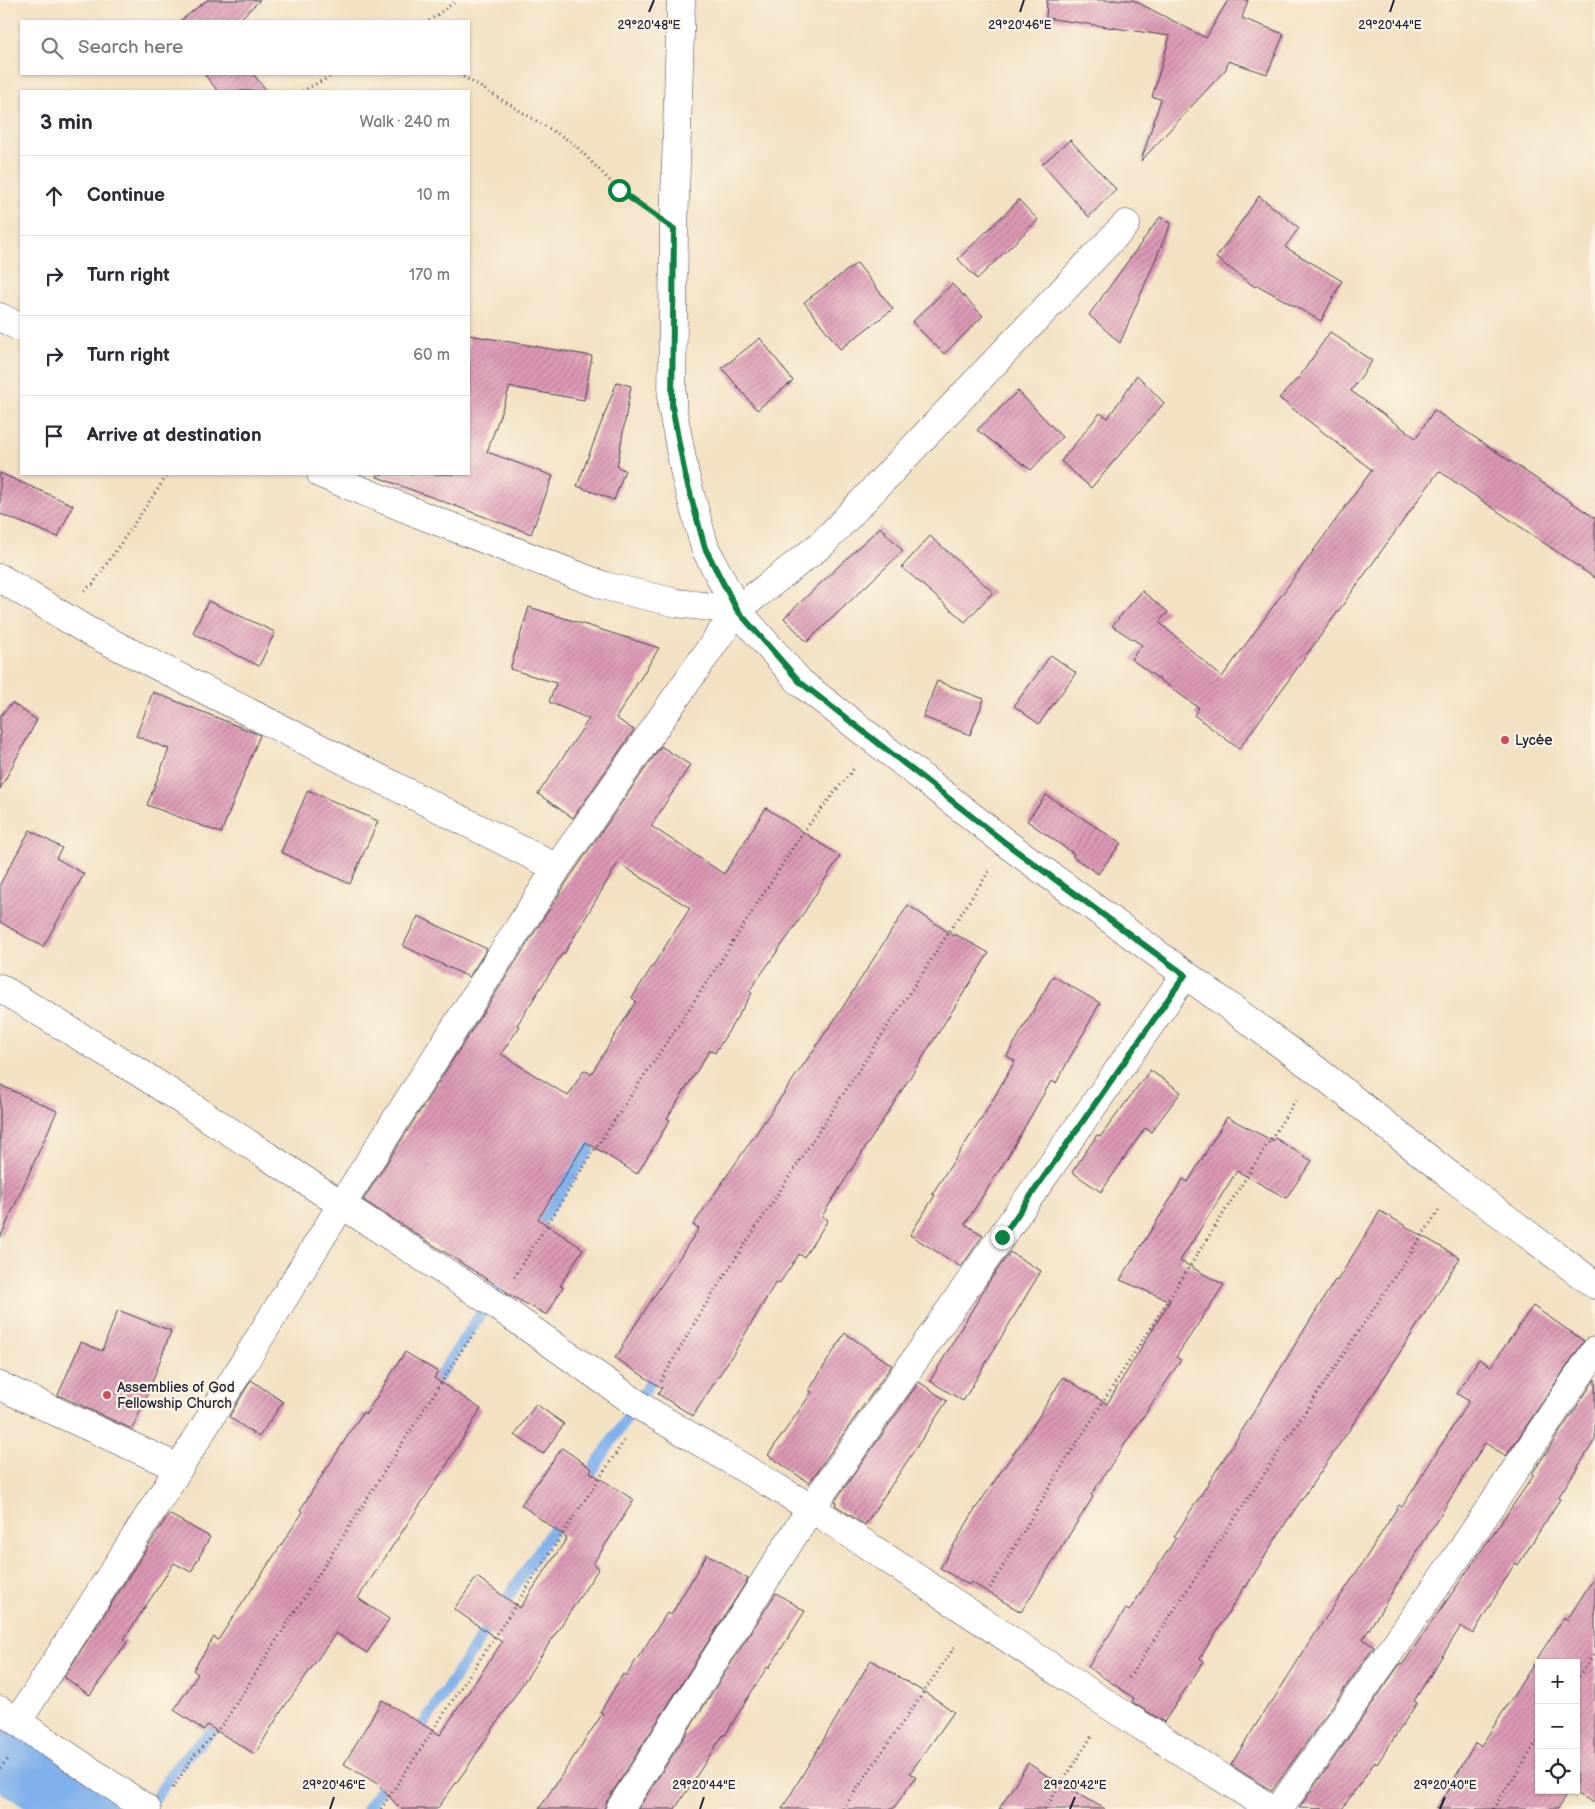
<!DOCTYPE html>
<meta charset="utf-8">
<style>
:root{--surface:#fff;--page:#f7f7f7;--text:#2b2b33;--muted:#7c7c81;--line:#e1e1e2}
body{margin:0;font-family:"Balsamiq Sans",sans-serif;background:var(--page);color:var(--text)}
.controls{position:absolute;right:15px;bottom:15px;display:grid;overflow:hidden;border-radius:0px;box-shadow:0 1px 4px #0004}
.controls button{width:45px;height:45px;display:grid;place-items:center;padding:0;border:0;border-bottom:1px solid var(--line);background:var(--surface);color:var(--text);font:25px sans-serif}
.stop{position:absolute;width:15px;height:15px;margin:-11px;border:4px solid #0b8043;border-radius:50%;background:#fff}
.stop.end{background:#0b8043;border-color:#fff;box-shadow:0 1px 5px #0008}
.list{margin:0;padding:0;list-style:none}
h2{display:flex;justify-content:space-between;align-items:center;height:65px;margin:0;padding:0 20px;font-size:21px}
h2 small{font-size:16px;font-weight:400;color:var(--muted)}
.list li{display:grid;grid-template-columns:32px 1fr auto;gap:15px;align-items:center;box-sizing:border-box;height:80px;padding:0 20px;border-top:1px solid var(--line)}
.list b{display:block;font-size:19px;white-space:nowrap}
.list em{font-size:16px;font-style:normal;color:var(--muted)}
.icon{flex:none;width:28px;height:28px;fill:none;stroke:currentColor;stroke-width:2;stroke-linecap:round;stroke-linejoin:round}
.map{position:relative;flex:none;width:1595px;height:1809px;overflow:hidden}
.search{position:absolute;background:var(--surface);box-shadow:0 1px 4px #0004;left:20px;top:20px;width:450px;height:55px;display:flex;align-items:center;gap:12px;box-sizing:border-box;padding:0 18px;border-radius:0px;color:var(--muted);font-size:19px}
.panel{position:absolute;background:var(--surface);box-shadow:0 1px 4px #0004;left:20px;top:90px;width:450px;height:385px;border-radius:0px}
.map>svg:first-child{display:block}
</style>
<div class="map">
<svg width="1595" height="1809" viewBox="0 0 1595 1809">
<defs>
<pattern id="building-hatch" width="6" height="6" patternUnits="userSpaceOnUse" patternTransform="scale(1.25)"><rect width="6" height="6" fill="#dd99b6"/><path d="M-1 1l2-2M0 6l6-6M5 7l2-2" fill="none" stroke="#b37c95"/></pattern>
</defs>
<rect width="100%" height="100%" fill="#fcf5e5"/>
<filter id="ink" filterUnits="userSpaceOnUse"><feTurbulence type="fractalNoise" baseFrequency=".02" numOctaves="2"/><feDisplacementMap in="SourceGraphic" scale="10" xChannelSelector="R" yChannelSelector="G"/><feConvolveMatrix kernelMatrix="1 2 1 2 8 2 1 2 1" color-interpolation-filters="sRGB"/></filter>
<filter id="wash" filterUnits="userSpaceOnUse"><feTurbulence type="fractalNoise" baseFrequency=".0096" numOctaves="4" result="noise"/><feDisplacementMap in="SourceGraphic" scale="20" xChannelSelector="R" yChannelSelector="G"/><feGaussianBlur stdDeviation="1.12" result="paint"/><feColorMatrix in="noise" values="0 0 0 0 0 0 0 0 0 0 0 0 0 0 0 0 0 1.4 0 .05"/><feComposite in="paint" operator="in"/></filter>
<g filter="url(#wash)">
<rect width="100%" height="100%" fill="#f3e1c3"/>
<g fill="none" stroke-linecap="round" stroke-linejoin="round">
<!-- stream -->
<path stroke="#7fb0eb" stroke-width="11" d="M 533,1233 L 599,1134
M 429,1392 L 507,1274
M 583,1485 L 659,1369
M 415,1737 L 561,1517
M 148,1809 L 178,1765 L 211,1732 L 220,1717
M 367,1809 L 390,1775"/>
<!-- river -->
<path stroke="#7fb0eb" stroke-width="68" d="M 0,1751 L 88,1809"/>
</g>
<g id="blocks">
<!-- building -->
<path fill="url(#building-hatch)" fill-rule="evenodd" d="M 207,0 L 260,0 L 238,21 L 180,21 Z
M 1047,0 L 1133,0 L 1206,38 L 1228,0 L 1248,0 L 1242,18 L 1284,34 L 1267,74 L 1228,61 L 1226,69 L 1141,161 L 1161,99 L 1152,97 L 1170,36 L 1046,18 Z
M 204,74 L 253,74 L 267,91 L 218,91 Z
M 1070,140 L 1116,189 L 1089,217 L 1042,164 Z
M 1259,196 L 1299,228 L 1285,247 L 1342,281 L 1321,321 L 1257,285 L 1255,287 L 1216,258 Z
M 1019,200 L 1038,220 L 977,279 L 958,259 Z
M 1160,217 L 1171,223 L 1120,343 L 1089,315 Z
M 857,263 L 893,309 L 840,349 L 804,302 Z
M 952,284 L 983,316 L 944,354 L 912,322 Z
M 1330,332 L 1372,361 L 1351,391 L 1416,438 L 1434,410 L 1595,518 L 1595,578 L 1439,471 L 1239,749 L 1194,715 L 1199,708 L 1131,659 L 1142,645 L 1112,626 L 1142,591 L 1168,612 L 1159,622 L 1222,677 L 1372,470 L 1279,398 L 1300,376 Z
M 469,335 L 592,356 L 584,400 L 510,387 L 487,452 L 553,476 L 531,534 L 377,477 L 378,474 L 469,474 Z
M 760,338 L 793,381 L 757,410 L 722,368 Z
M 1137,375 L 1164,403 L 1091,488 L 1061,461 L 1100,413 L 1108,418 Z
M 617,382 L 631,386 L 617,467 L 625,470 L 614,500 L 577,486 Z
M 1018,391 L 1062,437 L 1031,470 L 977,430 Z
M 0,473 L 73,505 L 58,537 L 0,514 Z
M 880,527 L 903,551 L 807,642 L 784,618 Z
M 930,536 L 993,592 L 965,622 L 902,567 Z
M 208,601 L 275,632 L 259,666 L 193,633 Z
M 529,607 L 659,648 L 616,718 L 634,730 L 573,818 L 538,794 L 589,719 L 549,702 L 556,683 L 510,669 Z
M 1051,655 L 1076,673 L 1039,724 L 1014,706 Z
M 937,681 L 984,699 L 970,735 L 923,717 Z
M 153,692 L 260,735 L 221,833 L 147,805 L 169,749 L 136,736 Z
M 12,703 L 37,720 L 0,789 L 0,716 Z
M 661,746 L 690,765 L 651,826 L 724,874 L 766,808 L 840,856 L 794,928 L 749,991 L 752,993 L 715,1053 L 710,1050 L 667,1118 L 670,1120 L 637,1174 L 586,1142 L 538,1219 L 583,1249 L 560,1286 L 563,1287 L 547,1315 L 506,1293 L 507,1292 L 363,1200 L 570,877 ZM 618,863 L 690,908 L 632,998 L 636,1001 L 591,1074 L 584,1070 L 568,1096 L 501,1054 L 520,1026 L 517,1025 L 562,954 L 564,954 Z
M 308,790 L 378,821 L 350,884 L 281,852 Z
M 1046,795 L 1121,843 L 1098,874 L 1072,856 L 1074,854 L 1027,821 Z
M 30,830 L 62,848 L 56,858 L 84,874 L 43,947 L 0,922 L 0,884 Z
M 908,905 L 954,936 L 955,934 L 989,953 L 822,1216 L 828,1220 L 804,1257 L 799,1254 L 779,1284 L 776,1282 L 735,1351 L 693,1416 L 658,1394 L 662,1388 L 615,1358 L 623,1346 L 622,1345 L 699,1228 L 693,1225 L 839,1013 Z
M 418,916 L 487,949 L 469,977 L 403,946 Z
M 1053,976 L 1100,1003 L 1056,1083 L 1051,1081 L 1007,1158 L 965,1224 L 983,1235 L 961,1267 L 910,1235 L 935,1195 L 932,1194 L 982,1118 L 1015,1061 L 1007,1056 Z
M 1150,1070 L 1181,1092 L 1151,1132 L 1145,1128 L 1101,1192 L 1072,1172 L 1097,1135 L 1100,1137 Z
M 0,1085 L 57,1111 L 0,1238 Z
M 1227,1117 L 1273,1141 L 1275,1138 L 1312,1161 L 1286,1198 L 1237,1171 L 1180,1261 L 1224,1285 L 1176,1357 L 1181,1360 L 1091,1495 L 1093,1497 L 1021,1612 L 971,1582 L 969,1585 L 940,1568 L 976,1508 L 1036,1421 L 1063,1377 L 1107,1404 L 1170,1301 L 1120,1280 L 1183,1179 L 1188,1182 Z
M 1380,1211 L 1460,1258 L 1371,1398 L 1285,1524 L 1246,1587 L 1245,1586 L 1200,1658 L 1204,1661 L 1164,1722 L 1132,1702 L 1134,1698 L 1088,1667 L 1126,1609 L 1129,1611 L 1176,1538 L 1174,1537 L 1253,1413 L 1335,1280 L 1337,1281 Z
M 1010,1252 L 1041,1271 L 963,1401 L 930,1381 L 988,1283 Z
M 1533,1306 L 1584,1341 L 1506,1456 L 1485,1443 L 1363,1639 L 1374,1647 L 1272,1791 L 1231,1765 L 1269,1704 L 1270,1705 L 1309,1643 L 1362,1564 L 1399,1505 L 1402,1507 L 1469,1401 L 1457,1394 L 1479,1359 L 1491,1366 Z
M 118,1310 L 171,1331 L 145,1401 L 132,1429 L 58,1395 L 81,1342 L 102,1351 Z
M 845,1333 L 892,1365 L 809,1483 L 768,1455 L 812,1392 L 809,1390 Z
M 405,1352 L 438,1372 L 434,1378 L 481,1409 L 444,1469 L 358,1598 L 389,1619 L 367,1653 L 336,1633 L 282,1710 L 255,1754 L 207,1725 L 204,1730 L 174,1710 L 198,1674 L 193,1670 L 214,1637 L 218,1640 L 303,1512 L 300,1510 L 363,1412 L 366,1414 Z
M 1595,1379 L 1595,1440 L 1558,1498 L 1560,1499 L 1518,1565 L 1515,1563 L 1473,1634 L 1461,1626 L 1414,1701 L 1417,1703 L 1377,1764 L 1375,1762 L 1342,1809 L 1299,1808 L 1400,1664 L 1402,1665 L 1534,1475 L 1532,1474 Z
M 251,1380 L 283,1402 L 259,1437 L 229,1417 Z
M 919,1382 L 947,1401 L 865,1525 L 835,1505 L 837,1502 L 835,1501 Z
M 536,1404 L 564,1424 L 543,1454 L 515,1435 Z
M 562,1448 L 592,1469 L 590,1472 L 634,1500 L 593,1564 L 599,1568 L 467,1768 L 437,1809 L 401,1809 L 376,1783 L 344,1764 L 382,1700 L 440,1735 L 502,1642 L 454,1609 L 477,1577 L 520,1608 L 567,1538 L 521,1505 Z
M 169,1514 L 210,1537 L 191,1572 L 174,1563 L 124,1639 L 127,1642 L 90,1695 L 64,1677 Z
M 707,1554 L 748,1579 L 607,1801 L 604,1809 L 539,1809 L 603,1713 L 600,1712 L 623,1674 L 626,1676 L 667,1613 L 671,1615 Z
M 1595,1576 L 1595,1803 L 1569,1790 L 1558,1809 L 1437,1809 L 1475,1743 L 1481,1746 L 1564,1617 L 1567,1620 ZM 1539,1663 L 1576,1663 L 1576,1790 L 1539,1790 Z
M 776,1593 L 805,1611 L 769,1668 L 767,1667 L 725,1735 L 723,1735 L 675,1809 L 638,1809 Z
M 871,1660 L 937,1700 L 954,1712 L 910,1773 L 916,1777 L 893,1809 L 782,1809 Z
M 1028,1763 L 1051,1778 L 1105,1809 L 999,1809 Z"/>
</g>
</g>
<g filter="url(#ink)">
<use href="#blocks" fill-opacity="0" stroke="#413f4f" stroke-width="1"/>
<g fill="none" stroke-linecap="round" stroke-linejoin="round">
<defs>
<path id="minor" d="M 681,0 L 674,229 L 672,406 L 685,475 L 705,548 L 737,610 L 800,682 L 1007,844 L 1315,1069 L 1458,1182 L 1595,1285
M 0,317 L 21,328
M 0,578 L 88,631 L 557,868
M 737,610 L 822,544 L 1126,224
M 0,988 L 140,1073 L 496,1305 L 643,1408 L 811,1508 L 1110,1706 L 1271,1809
M 0,1386 L 179,1468
M 0,1710 L 147,1809
M 18,1721 L 179,1468 L 342,1204 L 557,868 L 737,610 L 677,603 L 605,586 L 424,516 L 321,474
M 620,1809 L 811,1508 L 1185,975
M 1279,1809 L 1461,1551 L 1595,1351"/>
</defs>
<!-- minor casing -->
<use href="#minor" stroke="#413f4f" stroke-width="29"/>
<!-- path -->
<path stroke="#413f4f" stroke-width="3" stroke-dasharray="1 4" stroke-linecap="butt" d="M 429,21 L 457,0
M 459,74 L 573,143 L 619,190 L 641,206
M 302,91 L 335,74
M 84,590 L 93,584 L 168,474
M 514,1277 L 595,1149 L 713,973 L 803,832 L 855,767
M 661,1381 L 702,1310 L 989,871
M 990,1588 L 1059,1471 L 1297,1098
M 1129,1678 L 1439,1210
M 1576,1681 L 1595,1653
M 0,1768 L 9,1758
M 173,1788 L 193,1757 L 223,1724 L 462,1350 L 476,1331
M 381,1809 L 626,1438
M 843,1809 L 956,1645
M 1045,1809 L 1093,1734
M 1493,1809 L 1539,1739"/>
<!-- minor -->
<use href="#minor" stroke="#fff" stroke-width="28"/>
</g>
</g>
<g fill="none" stroke-linecap="round" stroke-linejoin="round" filter="url(#ink)">
<!-- route -->
<path stroke="#0b8043" stroke-width="6" d="M 619,190 L 674,229 L 672,406 L 685,475 L 705,548 L 737,610 L 800,682 L 1007,844 L 1185,975 L 1002,1237"/>
</g>
<!-- ticks -->
<path fill="none" stroke="#22223b" stroke-width="2" d="M 649,12 L 654,0M 1020,12 L 1024,0M 1390,12 L 1394,0M 330,1809 L 334,1797M 700,1809 L 704,1797M 1070,1809 L 1075,1797M 1440,1809 L 1445,1797"/>
<!-- markers -->
<g fill="#d1495b" stroke="#fcf5e5" stroke-width="2">
<circle cx="1505" cy="740" r="5"/>
<circle cx="107" cy="1395" r="5"/>
</g>
<g text-anchor="middle" stroke-width="4.5" stroke-linejoin="round" paint-order="stroke">
<!-- poi labels -->
<g font-size="14" fill="#22223b" stroke="#fcf5e5" text-anchor="start">
<text x="1515" y="745">Lycée</text>
<text x="117" y="1392">Assemblies of God<tspan x="117" dy="16">Fellowship Church</tspan></text>
</g>
</g>
<g font-size="12" text-anchor="middle" fill="#22223b" stroke="#fcf5e5" stroke-width="4.5" stroke-linejoin="round" paint-order="stroke">
<text x="1020" y="29">29°20'46"E</text>
<text x="649" y="29">29°20'48"E</text>
<text x="1390" y="29">29°20'44"E</text>
<text x="334" y="1789">29°20'46"E</text>
<text x="704" y="1789">29°20'44"E</text>
<text x="1075" y="1789">29°20'42"E</text>
<text x="1445" y="1789">29°20'40"E</text>
</g>
</svg>
<div class="controls">
<button>+</button>
<button>−</button>
<button><svg class="icon" aria-label="locate" viewBox="0 0 24 24"><circle cx="12" cy="12" r="6"/><path d="M12 2v4M12 18v4M2 12h4M18 12h4"/></svg></button>
</div>
<div class="stop" style="left:619px;top:190px"></div>
<div class="stop end" style="left:1002px;top:1237px"></div>
<div class="search"><svg class="icon" aria-label="search" viewBox="0 0 24 24"><circle cx="10" cy="10" r="6"/><path d="M15 15l6 6"/></svg>Search here</div>
<section class="panel">
<h2>3 min<small>Walk · 240 m</small></h2>
<ul class="list">
<li><svg class="icon" aria-label="ahead" viewBox="0 0 24 24"><path d="M12 20V5M6 11l6-6 6 6"/></svg><div><b>Continue</b></div><em>10 m</em></li>
<li><svg class="icon" aria-label="right" viewBox="0 0 24 24"><path d="M7 20v-9h11M14 6l5 5-5 5"/></svg><div><b>Turn right</b></div><em>170 m</em></li>
<li><svg class="icon" aria-label="right" viewBox="0 0 24 24"><path d="M7 20v-9h11M14 6l5 5-5 5"/></svg><div><b>Turn right</b></div><em>60 m</em></li>
<li><svg class="icon" aria-label="arrive" viewBox="0 0 24 24"><path d="M6 21V4h12l-3 4 3 4H6"/></svg><div><b>Arrive at destination</b></div></li>
</ul>
</section>
</div>
